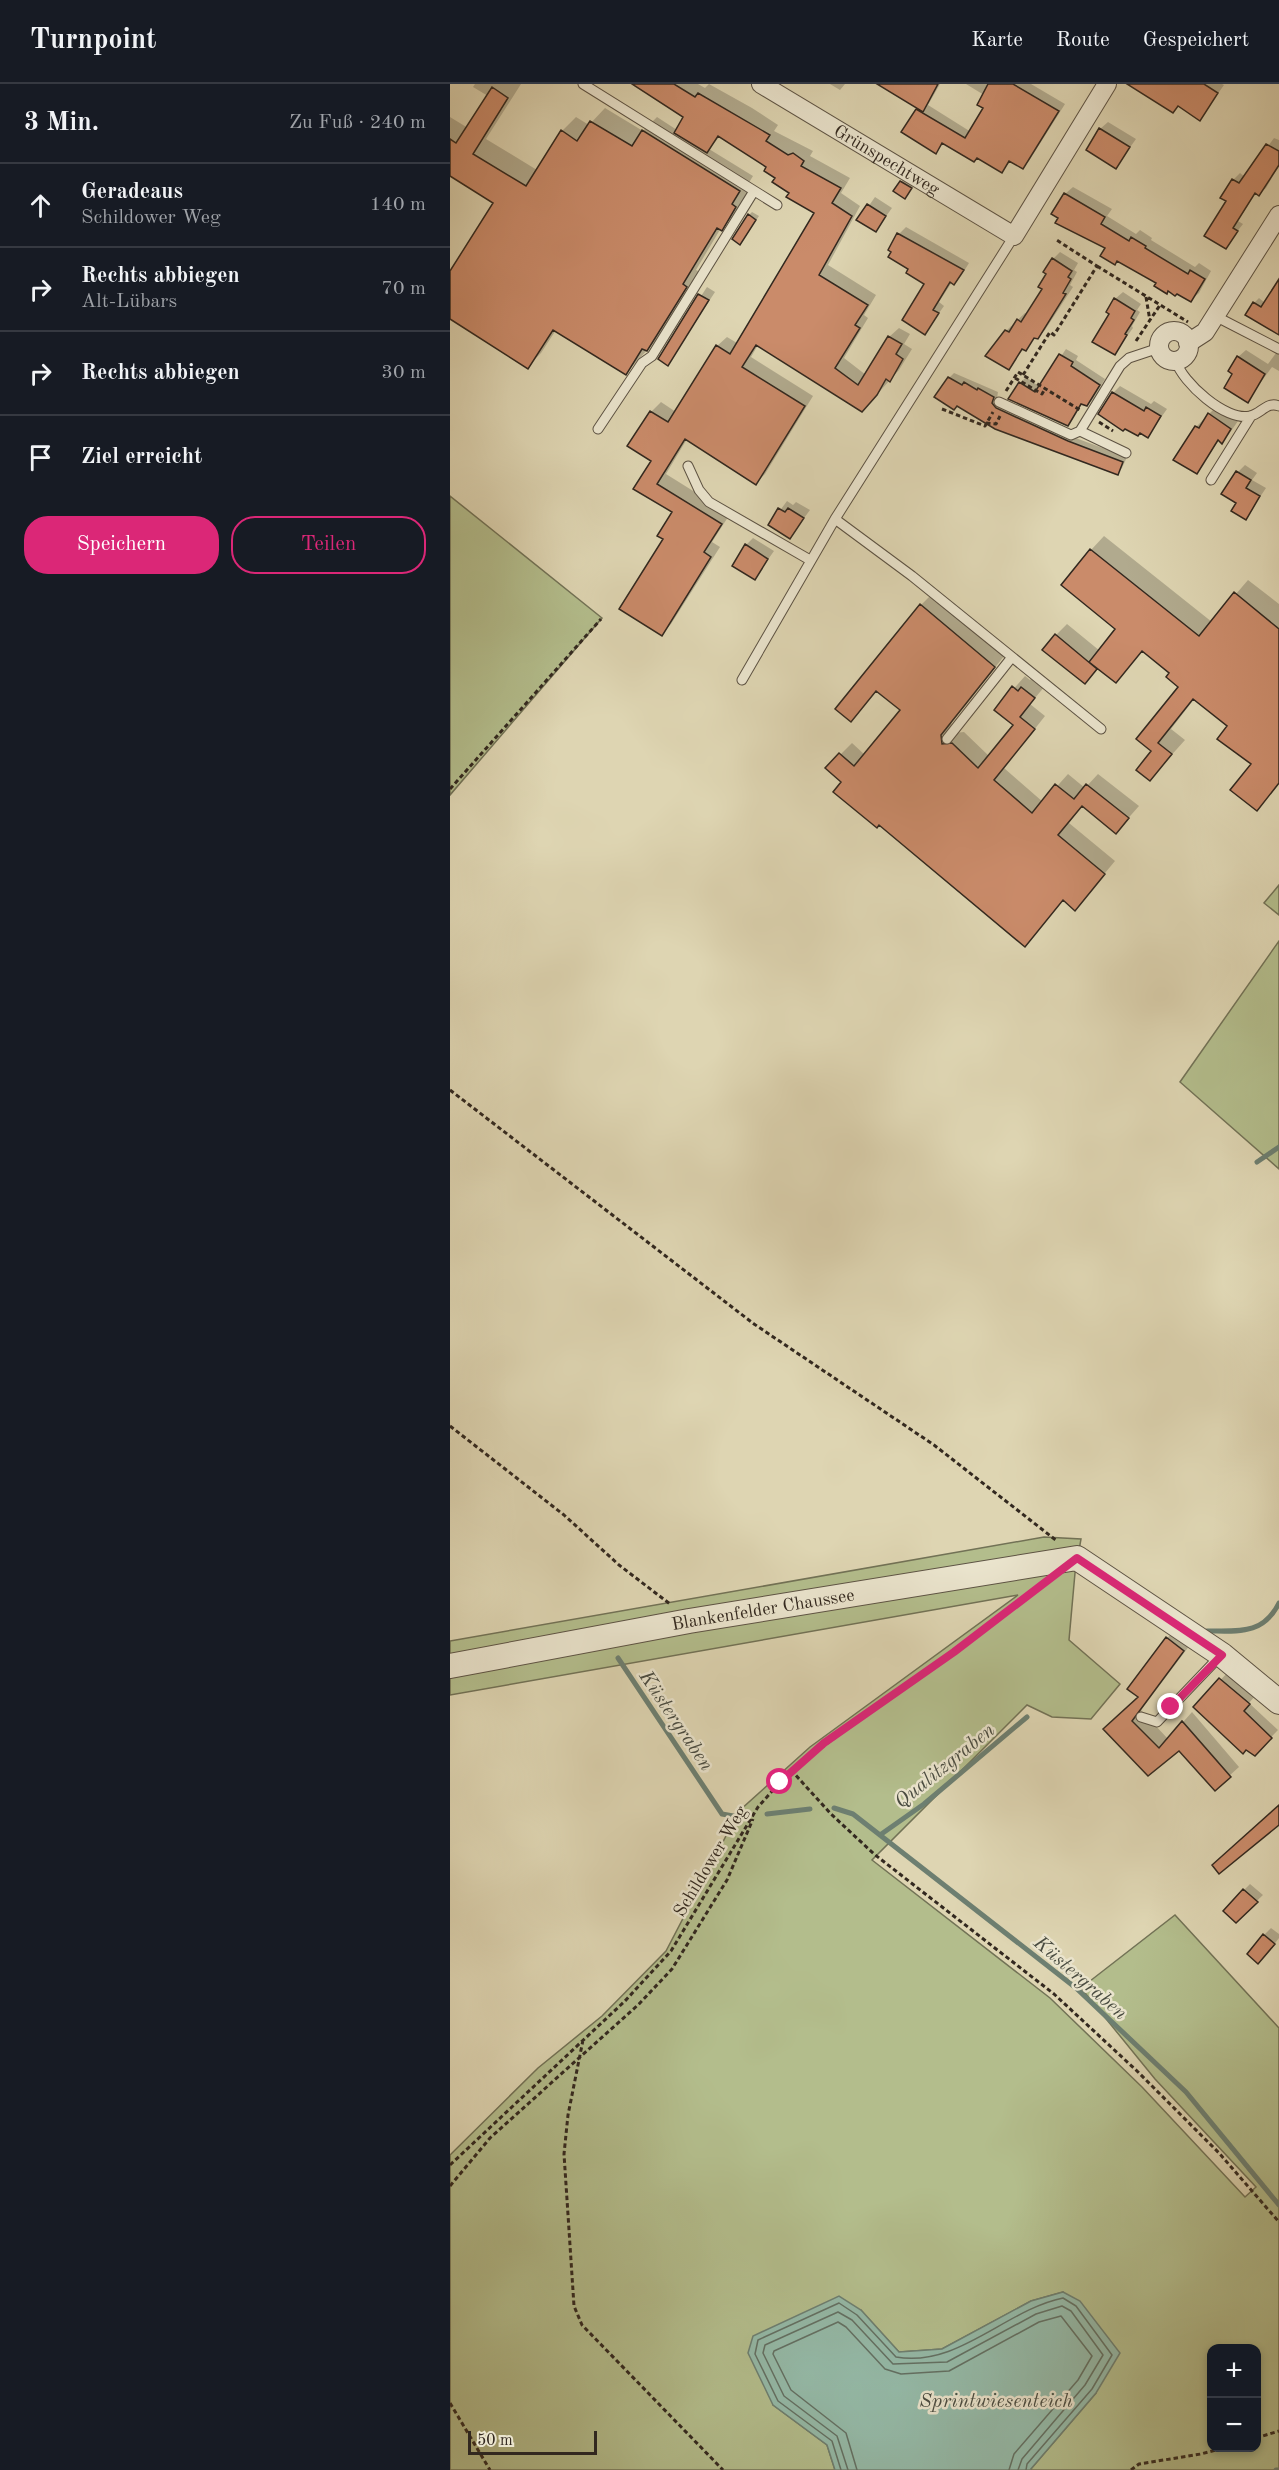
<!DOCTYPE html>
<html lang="de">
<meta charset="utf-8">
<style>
:root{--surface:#171b24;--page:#20242c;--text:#f1f3f6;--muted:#9ea1a6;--line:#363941;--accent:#db2777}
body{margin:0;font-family:"Old Standard TT",serif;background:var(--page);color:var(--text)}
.controls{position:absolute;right:18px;bottom:18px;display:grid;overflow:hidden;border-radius:12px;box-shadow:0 3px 9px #0003}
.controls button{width:54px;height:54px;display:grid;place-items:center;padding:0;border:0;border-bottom:2px solid var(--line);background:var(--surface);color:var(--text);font:30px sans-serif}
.scale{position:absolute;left:18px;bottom:15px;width:129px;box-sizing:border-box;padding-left:6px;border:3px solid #32281f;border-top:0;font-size:16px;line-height:21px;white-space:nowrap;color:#32281f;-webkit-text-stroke:4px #eae4cd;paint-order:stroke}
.stop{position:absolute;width:18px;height:18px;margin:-14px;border:4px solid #db2777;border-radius:50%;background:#fff}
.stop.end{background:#db2777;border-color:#fff;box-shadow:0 2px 6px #0008}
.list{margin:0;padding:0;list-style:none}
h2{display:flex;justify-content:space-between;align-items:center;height:78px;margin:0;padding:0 24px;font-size:26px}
h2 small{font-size:20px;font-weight:400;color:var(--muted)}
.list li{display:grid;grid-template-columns:39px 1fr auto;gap:18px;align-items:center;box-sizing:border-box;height:84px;padding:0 24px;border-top:2px solid var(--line)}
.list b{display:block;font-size:22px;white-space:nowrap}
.list p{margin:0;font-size:20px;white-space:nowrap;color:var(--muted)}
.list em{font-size:20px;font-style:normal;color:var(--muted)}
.actions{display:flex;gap:12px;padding:18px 24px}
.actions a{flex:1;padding:14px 0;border:2px solid var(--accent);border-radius:24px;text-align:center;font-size:21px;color:var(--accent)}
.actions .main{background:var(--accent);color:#fff}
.icon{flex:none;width:33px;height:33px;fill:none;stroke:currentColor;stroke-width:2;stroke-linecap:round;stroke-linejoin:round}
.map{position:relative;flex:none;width:829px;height:2386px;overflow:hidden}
header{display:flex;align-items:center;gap:36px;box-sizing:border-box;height:84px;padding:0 30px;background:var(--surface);border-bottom:2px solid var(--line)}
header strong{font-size:28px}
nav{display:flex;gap:33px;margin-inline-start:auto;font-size:21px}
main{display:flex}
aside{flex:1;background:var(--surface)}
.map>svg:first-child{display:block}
</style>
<header>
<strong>Turnpoint</strong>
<nav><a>Karte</a><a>Route</a><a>Gespeichert</a></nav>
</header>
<main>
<aside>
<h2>3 Min.<small>Zu Fuß · 240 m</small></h2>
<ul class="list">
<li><svg class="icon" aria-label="ahead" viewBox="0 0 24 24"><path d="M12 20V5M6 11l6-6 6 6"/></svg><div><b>Geradeaus</b><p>Schildower Weg</p></div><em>140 m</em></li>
<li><svg class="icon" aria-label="right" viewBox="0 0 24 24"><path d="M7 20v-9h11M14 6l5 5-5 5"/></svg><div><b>Rechts abbiegen</b><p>Alt-Lübars</p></div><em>70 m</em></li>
<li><svg class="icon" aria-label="right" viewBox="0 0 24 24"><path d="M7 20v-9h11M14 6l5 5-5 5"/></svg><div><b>Rechts abbiegen</b></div><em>30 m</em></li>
<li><svg class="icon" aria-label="arrive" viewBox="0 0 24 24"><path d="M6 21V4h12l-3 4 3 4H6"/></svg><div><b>Ziel erreicht</b></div></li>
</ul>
<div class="actions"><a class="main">Speichern</a><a>Teilen</a></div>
</aside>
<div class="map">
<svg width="829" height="2386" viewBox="0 0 829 2386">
<rect width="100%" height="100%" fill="#ded5b2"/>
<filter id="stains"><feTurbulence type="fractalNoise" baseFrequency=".00333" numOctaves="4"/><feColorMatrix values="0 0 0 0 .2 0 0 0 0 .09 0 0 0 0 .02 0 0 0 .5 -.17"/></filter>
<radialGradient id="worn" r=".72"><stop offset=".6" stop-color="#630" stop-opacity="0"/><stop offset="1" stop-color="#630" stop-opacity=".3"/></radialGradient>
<!-- green -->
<path fill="#b3bd8c" stroke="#727256" stroke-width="1.5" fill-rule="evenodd" d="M 0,412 L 152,534 L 0,711 Z
M 829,801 L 829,831 L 814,819 Z
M 829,857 L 829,1085 L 730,998 Z
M 594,1453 L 631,1455 L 625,1489 L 619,1556 L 670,1600 L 641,1635 L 602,1633 L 577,1621 L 422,1776 L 600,1914 L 692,2003 L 795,2113 L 806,2103 L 705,1995 L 631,1904 L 725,1831 L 829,1944 L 829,2386 L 580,2386 L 646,2309 L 613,2208 L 581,2217 L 492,2265 L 449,2268 L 411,2226 L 323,2321 L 377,2361 L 385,2386 L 0,2386 L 0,2071 L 88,1984 L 152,1932 L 216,1867 L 289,1727 L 360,1663 L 568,1511 L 0,1611 L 0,1557 ZM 762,2264 L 806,2264 L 806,2364 L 762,2364 Z"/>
<!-- water -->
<path fill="#94b9a7" stroke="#6d7f71" stroke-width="1.5" d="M 613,2208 L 630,2217 L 670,2269 L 646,2309 L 580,2386 L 385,2386 L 377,2361 L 323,2321 L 298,2269 L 303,2252 L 389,2212 L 411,2226 L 449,2268 L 492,2265 L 581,2217 Z"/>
<!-- shadow -->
<path fill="#0003" d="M 25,0 L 71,0 L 36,55 L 87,86 L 112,47 L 126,33 L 139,41 L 155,24 L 193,47 L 207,33 L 227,46 L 235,33 L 187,0 L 248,0 L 255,4 L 259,0 L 302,24 L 328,41 L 324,47 L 363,67 L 360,72 L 400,94 L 391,109 L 410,122 L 378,181 L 426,211 L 414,231 L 418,234 L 394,274 L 416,291 L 439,253 L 449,244 L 460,250 L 454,260 L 462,265 L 449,286 L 422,316 L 308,261 L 301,273 L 363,312 L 315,390 L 306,399 L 237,355 L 216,390 L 280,430 L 262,458 L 270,463 L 221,540 L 212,550 L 215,455 L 224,428 L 185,404 L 203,377 L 201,328 L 211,318 L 226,328 L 267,262 L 277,253 L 287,259 L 366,128 L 341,108 L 319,83 L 270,52 L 259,65 L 303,92 L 295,105 L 300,108 L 285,131 L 271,144 L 246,186 L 250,188 L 211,251 L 176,289 L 106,246 L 91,269 L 77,283 L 0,233 L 0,191 L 45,118 L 0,90 L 0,33 L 18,44 L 38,12 L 23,3 Z
M 380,0 L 395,0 L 390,6 Z
M 438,0 L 490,0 L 478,21 L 521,48 L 535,24 L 534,11 L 516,0 L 581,0 L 615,20 L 579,77 L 572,84 L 561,77 L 552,87 L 494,59 L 486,68 L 453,48 L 469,24 Z
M 687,0 L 772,0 L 774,1 L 750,35 L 729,21 L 723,27 Z
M 658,38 L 686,55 L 666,83 L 650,45 Z
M 824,54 L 829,56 L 829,82 L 816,104 L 809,110 L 806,109 L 788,137 L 793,140 L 775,163 L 783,96 L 790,89 L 795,93 Z
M 454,94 L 464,100 L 458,110 L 445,107 Z
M 623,103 L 662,125 L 657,132 L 686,150 L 690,146 L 702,154 L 701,156 L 745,183 L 749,179 L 761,187 L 749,209 L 741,216 L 708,199 L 657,164 L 615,110 Z
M 425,113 L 442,124 L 426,146 L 409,136 Z
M 302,128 L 309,132 L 293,156 L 299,131 Z
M 456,143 L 519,179 L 511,192 L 504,199 L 502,198 L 489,218 L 494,222 L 475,249 L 476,200 L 460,185 L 449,150 Z
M 610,168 L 628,179 L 624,186 L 627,188 L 620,201 L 623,203 L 595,246 L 574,264 L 559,284 L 537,272 L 557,246 L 575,229 L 578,230 L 594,204 L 603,175 Z
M 829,195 L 829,250 L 804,219 L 809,214 L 815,219 Z
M 257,203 L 265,208 L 218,280 L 210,275 Z
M 673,208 L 691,220 L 687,226 L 690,228 L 682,242 L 683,244 L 665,269 L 661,230 L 665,215 Z
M 616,265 L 628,272 L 626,276 L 655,295 L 643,315 L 637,321 L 633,319 L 617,340 L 570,299 L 576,293 L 590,303 Z
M 829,265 L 829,287 L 822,283 L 797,317 L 784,290 L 788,273 L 796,266 L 818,280 Z
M 504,289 L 548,308 L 547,314 L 551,320 L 623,353 L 677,373 L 672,384 L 667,389 L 545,344 L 499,294 Z
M 670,302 L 701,320 L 704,317 L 717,325 L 698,352 L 663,309 Z
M 766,323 L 788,337 L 779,350 L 772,358 L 769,356 L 747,388 L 725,376 L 746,343 Z
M 795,381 L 807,389 L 802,396 L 816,404 L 796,434 L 788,419 L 788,388 Z
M 337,417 L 343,421 L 346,418 L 360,426 L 340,453 L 320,440 Z
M 654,452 L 762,538 L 798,496 L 829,520 L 829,700 L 807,725 L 803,680 L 779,642 L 745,614 L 721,645 L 735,656 L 700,695 L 703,667 L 730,602 L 721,588 L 693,566 L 666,597 L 648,584 L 635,598 L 606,551 L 617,540 L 650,567 L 667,545 L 641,466 Z
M 303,454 L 324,467 L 305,494 L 296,461 Z
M 482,510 L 555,571 L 501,638 L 504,649 L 514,648 L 539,672 L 565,640 L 546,625 L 575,592 L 580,596 L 583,592 L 595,602 L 580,620 L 595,632 L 554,684 L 593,718 L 618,690 L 635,704 L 648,690 L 689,722 L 666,748 L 633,721 L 619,739 L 665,777 L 625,825 L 614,815 L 575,861 L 377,684 L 402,659 L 415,671 L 452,626 L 427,606 L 401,636 L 471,521 Z
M 727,1545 L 743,1557 L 691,1626 L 718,1655 L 742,1628 L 789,1683 L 779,1692 L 729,1665 L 698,1690 L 665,1636 L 690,1613 L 717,1554 Z
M 778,1588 L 805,1612 L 799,1619 L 828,1646 L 805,1670 L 745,1623 Z
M 800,1800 L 813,1811 L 786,1837 L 794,1806 Z
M 821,1844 L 829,1850 L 829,1854 L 816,1871 L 814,1851 Z"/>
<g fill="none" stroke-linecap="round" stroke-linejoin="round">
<!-- shore -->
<path stroke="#637063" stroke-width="1.5" d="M 391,2386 L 382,2357 L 328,2317 L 305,2270 L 308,2256 L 389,2219 L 407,2231 L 446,2273 C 508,2284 555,2226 613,2214 L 626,2222 L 662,2271 L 642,2305 L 577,2380 L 576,2386
M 398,2386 L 387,2352 L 334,2312 L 313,2269 L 315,2261 L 388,2228 L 402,2236 L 443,2280 L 497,2278 L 586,2230 L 612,2222 L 621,2227 L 653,2271 L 635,2301 L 572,2375 L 568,2386
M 407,2386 L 396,2349 L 341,2306 L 323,2270 L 324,2267 L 388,2238 L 396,2243 L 435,2285 L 451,2290 L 499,2287 L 589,2238 L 611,2232 L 642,2272 L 628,2296 L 564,2370 L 559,2386"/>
<!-- stream -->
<path stroke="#6d7f71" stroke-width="5" d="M 807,1078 L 829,1063
M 757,1547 C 789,1547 813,1551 829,1519
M 168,1574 L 272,1730 L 289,1733
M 384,1724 L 403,1730 L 626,1904 L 736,2008 L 829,2121
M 317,1730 L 360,1725
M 430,1751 L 474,1720 L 577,1633
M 826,2386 L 829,2386"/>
</g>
<!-- building -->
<path fill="#ca8b6a" stroke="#32281f" stroke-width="1.5" d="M 182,0 L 224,0 L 245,13 L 248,9 L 320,51 L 316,57 L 338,71 L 343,69 L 354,77 L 351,82 L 391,104 L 382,119 L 402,132 L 369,191 L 418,221 L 405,241 L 410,244 L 385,284 L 408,301 L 438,252 L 452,260 L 446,270 L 453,275 L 440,298 L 436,295 L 427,311 L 412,328 L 306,261 L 292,283 L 355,322 L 306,401 L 235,355 L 207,400 L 272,440 L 254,468 L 261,473 L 212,552 L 169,525 L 213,455 L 207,452 L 222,428 L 183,405 L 201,377 L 177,362 L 200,327 L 218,338 L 266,261 L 280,270 L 364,129 L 336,113 L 339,109 L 322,98 L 325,94 L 314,87 L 316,83 L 268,52 L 257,69 L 224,49 L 233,33 Z
M 427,0 L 488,0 L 473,28 Z
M 538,0 L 563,0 L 609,27 L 573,85 L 559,77 L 552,89 L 527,74 L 524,78 L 492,59 L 486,70 L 451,48 L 466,25 L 515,54 L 533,24 L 527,21 Z
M 677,0 L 754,0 L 768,9 L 750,37 L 728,22 L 723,29 Z
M 42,3 L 58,14 L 23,70 L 76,102 L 111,46 L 127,57 L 140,37 L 182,62 L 192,46 L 290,107 L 282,120 L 286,123 L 272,147 L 267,144 L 233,200 L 237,203 L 197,267 L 192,265 L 176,291 L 103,246 L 78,285 L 0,235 L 0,187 L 43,119 L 0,92 L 0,55 L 6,59 Z
M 649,44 L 680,63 L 666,85 L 636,66 Z
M 816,60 L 829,67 L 829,81 L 809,112 L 805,109 L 783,144 L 788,147 L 776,165 L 754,152 L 776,117 L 770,114 L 782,95 L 789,99 Z
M 450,97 L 462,104 L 455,115 L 443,107 Z
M 614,109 L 655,133 L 651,140 L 679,157 L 681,153 L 696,162 L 695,164 L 738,190 L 740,186 L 755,195 L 741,218 L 727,210 L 725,212 L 718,207 L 717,210 L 704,202 L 706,199 L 667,177 L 665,181 L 650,172 L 655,164 L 605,139 L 608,134 L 601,130 Z
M 417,120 L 436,132 L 426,148 L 406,136 Z
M 298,130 L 306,136 L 290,161 L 282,155 Z
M 447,149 L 514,186 L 504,201 L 500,198 L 483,226 L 489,229 L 475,251 L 452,236 L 474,200 L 456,189 L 458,185 L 438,173 L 441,168 L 438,166 Z
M 602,174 L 622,187 L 618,193 L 621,195 L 613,209 L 616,210 L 588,255 L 584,254 L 576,267 L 572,265 L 559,286 L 535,272 L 555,246 L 559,248 L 567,235 L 571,238 L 592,205 L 588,203 L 596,190 L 593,188 Z
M 829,195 L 829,251 L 795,231 L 803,218 L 811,223 Z
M 248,210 L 259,216 L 218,282 L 208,275 Z
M 664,214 L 685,227 L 681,234 L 684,236 L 675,250 L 677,251 L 665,271 L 642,258 L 659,230 L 656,228 Z
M 609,270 L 623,278 L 621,282 L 650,301 L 637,322 L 631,320 L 618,342 L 558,315 L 569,298 L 585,308 Z
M 787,272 L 815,290 L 798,319 L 774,304 L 782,290 L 778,287 Z
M 498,293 L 512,301 L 514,298 L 527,306 L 528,304 L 544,313 L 542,319 L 546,324 L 618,357 L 673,378 L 668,391 L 545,345 L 507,322 L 504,326 L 484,313 Z
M 662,308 L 694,327 L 696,323 L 711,332 L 698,354 L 690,349 L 688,352 L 675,345 L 673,347 L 648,330 Z
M 758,329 L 781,345 L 772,360 L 768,356 L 747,390 L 723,376 L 745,342 L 749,344 Z
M 786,387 L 801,396 L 796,404 L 810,412 L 796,436 L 781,427 L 786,419 L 771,410 Z
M 328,424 L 335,428 L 338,424 L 354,434 L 340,455 L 318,441 Z
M 295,460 L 318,475 L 305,496 L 282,482 Z
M 640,465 L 749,552 L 784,508 L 829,545 L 829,699 L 807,727 L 780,706 L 801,680 L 767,655 L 777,642 L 743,615 L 708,659 L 722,670 L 700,697 L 686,686 L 701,667 L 686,655 L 728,603 L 716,593 L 719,589 L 692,567 L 666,599 L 639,578 L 665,545 L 611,501 Z
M 470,520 L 545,583 L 491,651 L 492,660 L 502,659 L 528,684 L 563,641 L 544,626 L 562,602 L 568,607 L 571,603 L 585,614 L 570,633 L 585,645 L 544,696 L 582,729 L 605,700 L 624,715 L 636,700 L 679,734 L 666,750 L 632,722 L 608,751 L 655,790 L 625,827 L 613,816 L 575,863 L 429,741 L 427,744 L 383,708 L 391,698 L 375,684 L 389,669 L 404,682 L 450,626 L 426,607 L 401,638 L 385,625 Z
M 605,550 L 647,585 L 635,600 L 592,566 Z
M 716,1553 L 734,1567 L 682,1637 L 709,1664 L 732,1637 L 781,1693 L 765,1707 L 729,1667 L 698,1692 L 653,1645 L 688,1613 L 677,1605 Z
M 769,1594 L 800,1620 L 794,1627 L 822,1654 L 805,1672 L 796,1666 L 793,1670 L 743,1623 Z
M 829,1721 L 829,1741 L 769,1790 L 762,1781 Z
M 793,1805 L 808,1818 L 786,1839 L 773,1827 Z
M 813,1850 L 825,1860 L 808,1880 L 797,1870 Z"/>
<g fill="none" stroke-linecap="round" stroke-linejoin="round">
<defs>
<path id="service" d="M 133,0 L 327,121
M 765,232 L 829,265
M 726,277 C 732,298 776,338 800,332 C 811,330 817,317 829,322
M 549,318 L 621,351 L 630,347 L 670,282 L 679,274 L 709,264
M 148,345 L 192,279 L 202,272 L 304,107
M 630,347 L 676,369
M 238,382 L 249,406 L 259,418 L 360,476
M 761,396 L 801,332
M 385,435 L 462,492 L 651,645
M 292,596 L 385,435 L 564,152
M 497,655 L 562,573
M 691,1633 L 707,1638 L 770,1572"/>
<g id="minor">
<path id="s1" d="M 311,0 L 564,152 L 657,0"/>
<circle cx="724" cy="262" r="15"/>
<path d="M 738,259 L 755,248 L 829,131"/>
</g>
<g id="tertiary">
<path id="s2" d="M 0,1582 L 239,1537 L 627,1474 L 772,1571 L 829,1618"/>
</g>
</defs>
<!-- service casing -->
<use href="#service" stroke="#5d5344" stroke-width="11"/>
<!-- minor casing -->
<use href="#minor" stroke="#5d5344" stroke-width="20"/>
<!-- tertiary casing -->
<use href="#tertiary" stroke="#5d5344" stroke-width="26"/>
<!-- path -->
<path stroke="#32281f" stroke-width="3" stroke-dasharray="4.5 3" stroke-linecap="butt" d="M 647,182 L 738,238
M 696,213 L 700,237
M 686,257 L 710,221
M 573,291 L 600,248 L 604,251 L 647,182 L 605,155
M 565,294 L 592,310 L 595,305
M 556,307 L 568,288 L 630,326
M 492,325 L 535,342 L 543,328
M 649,338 L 663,347
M 536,339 L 546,340 L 550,332
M 0,705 L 151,535
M 0,1006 L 304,1240 L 484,1361 L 607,1457
M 0,1342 L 114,1431 L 169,1481 L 220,1520
M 341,1686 L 381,1730 L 424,1770 L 604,1910 L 687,1987 L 769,2069 L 829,2138
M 133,1956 L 118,2031 L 114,2070 L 124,2222 L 132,2241 L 273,2386
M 0,2081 L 175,1917 L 221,1867 L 308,1723 L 341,1686 L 592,1501
M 0,2102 L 40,2054 L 189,1920 L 222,1885 L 277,1796 L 303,1735
M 0,2319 L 40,2386
M 806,2354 L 829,2347
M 681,2386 L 689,2380 L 751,2370 L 773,2364"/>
<!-- service -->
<use href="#service" stroke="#eae4cd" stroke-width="9"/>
<!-- minor -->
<use href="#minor" stroke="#eae4cd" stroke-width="18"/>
<!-- tertiary -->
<use href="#tertiary" stroke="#eae4cd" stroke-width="24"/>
</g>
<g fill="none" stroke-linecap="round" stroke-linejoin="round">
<!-- route -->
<path stroke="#db2777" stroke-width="8" d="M 330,1698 L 374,1659 L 504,1568 L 627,1474 L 772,1571 L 721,1623"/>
</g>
<g text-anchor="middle" stroke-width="5" stroke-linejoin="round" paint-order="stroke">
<!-- street labels -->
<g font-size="18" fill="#32281f" stroke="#eae4cd">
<text dy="6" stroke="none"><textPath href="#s1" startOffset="147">Grünspechtweg</textPath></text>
<text dy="6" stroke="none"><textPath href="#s2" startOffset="318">Blankenfelder Chaussee</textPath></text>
<text transform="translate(260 1777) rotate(-59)" y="6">Schildower Weg</text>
</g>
<!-- water labels -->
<g font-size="20" font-style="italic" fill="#4a4c41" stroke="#eae4cd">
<text transform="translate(227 1636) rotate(56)" y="7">Küstergraben</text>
<text transform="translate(494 1681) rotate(-39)" y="7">Qualitzgraben</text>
<text transform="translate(631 1893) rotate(41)" y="7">Küstergraben</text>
<text x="546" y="2323">Sprintwiesenteich</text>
</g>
</g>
<rect width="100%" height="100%" filter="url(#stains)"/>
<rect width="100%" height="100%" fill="url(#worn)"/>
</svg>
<div class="controls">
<button>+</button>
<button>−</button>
</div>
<div class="scale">50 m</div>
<div class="stop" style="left:330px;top:1698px"></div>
<div class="stop end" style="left:721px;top:1623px"></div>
</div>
</main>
